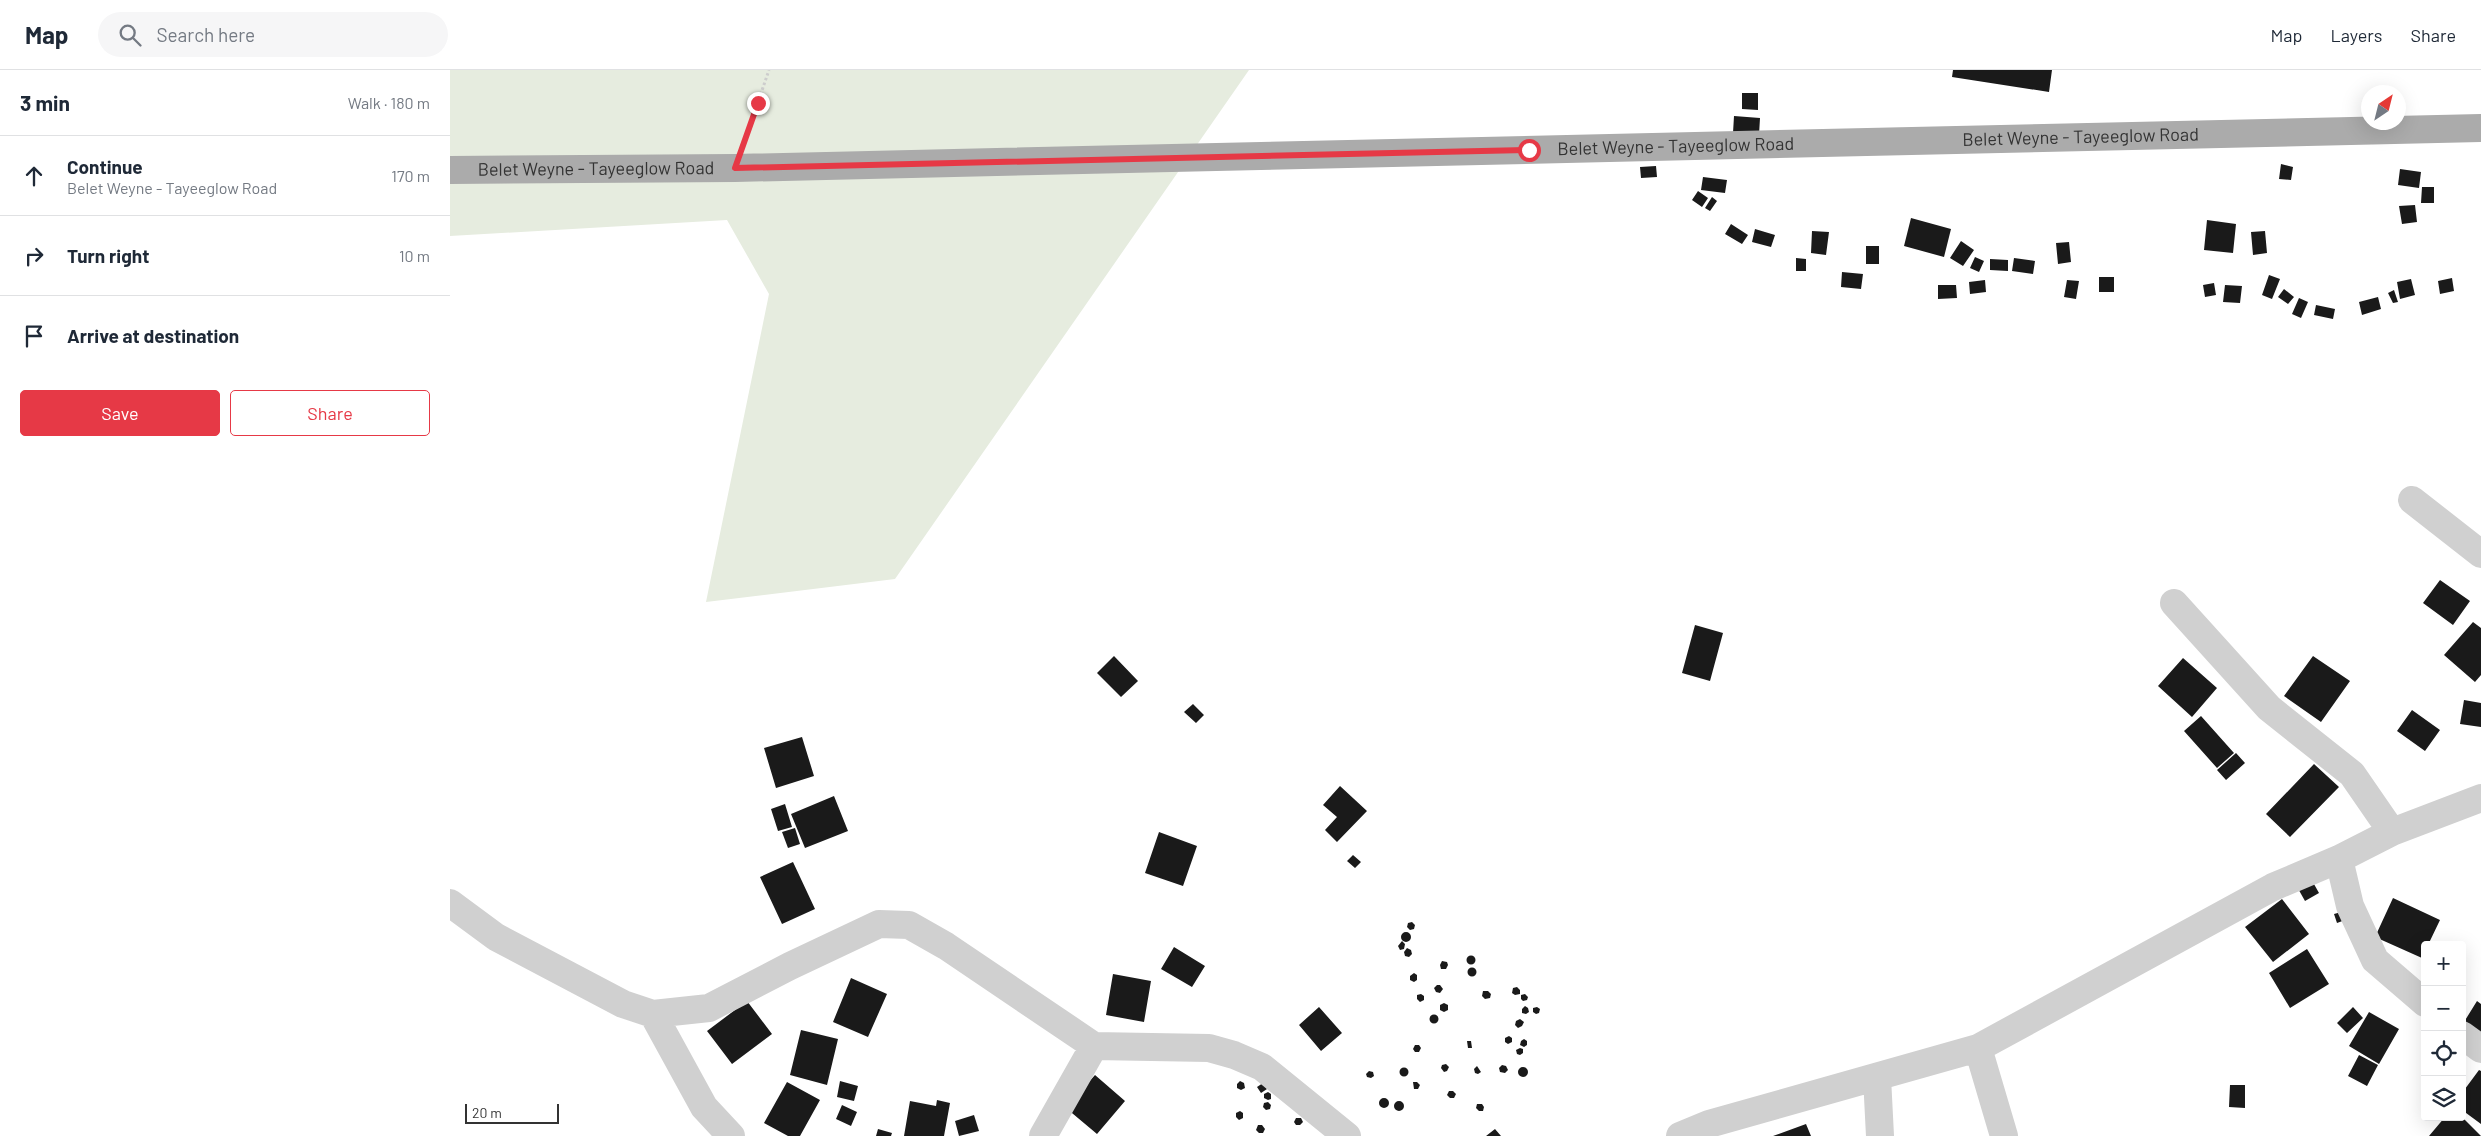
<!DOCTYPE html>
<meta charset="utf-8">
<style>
:root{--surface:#fff;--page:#f6f6f7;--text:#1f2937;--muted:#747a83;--line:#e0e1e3;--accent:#e63946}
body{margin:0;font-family:Barlow,sans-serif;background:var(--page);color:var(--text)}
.controls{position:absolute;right:15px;bottom:15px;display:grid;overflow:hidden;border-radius:5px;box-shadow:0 5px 20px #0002}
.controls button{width:45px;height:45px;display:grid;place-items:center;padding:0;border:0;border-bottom:1px solid var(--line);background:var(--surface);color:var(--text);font:25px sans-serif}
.compass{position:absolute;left:1911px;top:15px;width:45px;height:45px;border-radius:50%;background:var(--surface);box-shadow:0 5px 20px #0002;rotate:35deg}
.scale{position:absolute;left:15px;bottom:12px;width:94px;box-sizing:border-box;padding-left:5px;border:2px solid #333;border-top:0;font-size:14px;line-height:18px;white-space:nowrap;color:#333;-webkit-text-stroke:4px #fff;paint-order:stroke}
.stop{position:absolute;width:15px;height:15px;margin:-11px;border:4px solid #e63946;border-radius:50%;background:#fff}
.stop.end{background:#e63946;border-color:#fff;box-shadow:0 1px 5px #0008}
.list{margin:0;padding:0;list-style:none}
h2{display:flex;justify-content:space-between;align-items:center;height:65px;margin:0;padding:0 20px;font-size:21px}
h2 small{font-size:16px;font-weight:400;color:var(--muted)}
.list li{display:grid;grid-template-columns:32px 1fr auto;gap:15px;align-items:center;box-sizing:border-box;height:80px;padding:0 20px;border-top:1px solid var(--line)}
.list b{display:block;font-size:19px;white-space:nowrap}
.list p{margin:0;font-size:16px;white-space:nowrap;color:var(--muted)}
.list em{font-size:16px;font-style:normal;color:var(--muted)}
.actions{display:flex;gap:10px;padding:15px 20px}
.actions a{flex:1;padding:11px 0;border:1px solid var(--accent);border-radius:5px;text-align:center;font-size:18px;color:var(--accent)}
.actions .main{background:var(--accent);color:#fff}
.icon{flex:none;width:28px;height:28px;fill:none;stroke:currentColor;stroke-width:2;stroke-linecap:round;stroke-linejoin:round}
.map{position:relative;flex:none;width:2031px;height:1066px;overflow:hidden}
header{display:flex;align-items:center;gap:30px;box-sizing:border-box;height:70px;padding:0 25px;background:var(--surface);border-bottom:1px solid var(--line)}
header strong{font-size:24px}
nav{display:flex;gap:28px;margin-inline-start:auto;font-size:18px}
.search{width:350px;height:45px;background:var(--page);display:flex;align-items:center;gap:12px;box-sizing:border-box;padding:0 18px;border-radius:28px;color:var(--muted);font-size:19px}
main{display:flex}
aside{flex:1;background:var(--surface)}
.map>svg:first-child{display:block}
</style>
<header>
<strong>Map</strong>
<div class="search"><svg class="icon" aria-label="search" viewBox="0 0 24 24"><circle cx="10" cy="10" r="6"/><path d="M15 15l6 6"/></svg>Search here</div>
<nav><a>Map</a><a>Layers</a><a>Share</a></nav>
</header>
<main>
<aside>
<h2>3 min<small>Walk · 180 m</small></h2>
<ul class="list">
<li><svg class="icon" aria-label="ahead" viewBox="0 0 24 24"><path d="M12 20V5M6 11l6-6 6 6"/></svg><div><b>Continue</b><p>Belet Weyne - Tayeeglow Road</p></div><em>170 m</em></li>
<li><svg class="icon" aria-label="right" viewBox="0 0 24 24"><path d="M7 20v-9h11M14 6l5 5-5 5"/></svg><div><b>Turn right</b></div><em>10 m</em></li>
<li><svg class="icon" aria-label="arrive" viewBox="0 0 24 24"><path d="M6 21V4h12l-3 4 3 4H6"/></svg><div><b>Arrive at destination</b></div></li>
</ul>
<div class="actions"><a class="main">Save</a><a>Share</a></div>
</aside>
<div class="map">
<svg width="2031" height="1066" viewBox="0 0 2031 1066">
<rect width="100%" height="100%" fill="#fff"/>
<!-- green -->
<path fill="#e6ecdf" d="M 0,0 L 799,0 L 445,509 L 256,532 L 319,224 L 277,150 L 0,166 Z"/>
<!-- building -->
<path fill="#1a1a1a" d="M 1503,0 L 1602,0 L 1599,22 L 1502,7 Z
M 1292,23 L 1308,23 L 1308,40 L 1292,39 Z
M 1284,46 L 1310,48 L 1308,82 L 1282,80 Z
M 1831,94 L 1843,97 L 1841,110 L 1829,109 Z
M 1206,96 L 1207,107 L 1191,108 L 1190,97 Z
M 1950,99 L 1971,102 L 1969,118 L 1948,115 Z
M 1253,107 L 1277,110 L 1275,123 L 1251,120 Z
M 1972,117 L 1984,117 L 1984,133 L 1971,133 Z
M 1248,121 L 1258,128 L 1252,137 L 1242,130 Z
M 1262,127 L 1267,131 L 1260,141 L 1255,138 Z
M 1965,135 L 1967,152 L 1952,154 L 1949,136 Z
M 1461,148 L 1501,159 L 1494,187 L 1454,176 Z
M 1757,150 L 1786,154 L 1783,183 L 1754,180 Z
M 1281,154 L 1298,165 L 1292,174 L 1275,164 Z
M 1305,159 L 1325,165 L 1321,177 L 1302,172 Z
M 1362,161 L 1379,162 L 1376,185 L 1361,183 Z
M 1815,161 L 1817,183 L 1803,185 L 1801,162 Z
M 1511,171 L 1524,180 L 1513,196 L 1500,188 Z
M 1619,172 L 1621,192 L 1608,194 L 1606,173 Z
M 1416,176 L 1429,176 L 1429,194 L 1416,194 Z
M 1525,187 L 1534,191 L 1529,202 L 1520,198 Z
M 1346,188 L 1356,189 L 1356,201 L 1346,201 Z
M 1564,188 L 1585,191 L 1583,204 L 1562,201 Z
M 1540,189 L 1558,190 L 1558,201 L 1540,200 Z
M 1392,202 L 1413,204 L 1411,219 L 1391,217 Z
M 1819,205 L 1830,209 L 1822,229 L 1812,225 Z
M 1649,207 L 1664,207 L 1664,222 L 1649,222 Z
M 2002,208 L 2004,221 L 1990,224 L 1988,211 Z
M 1961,209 L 1965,225 L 1950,229 L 1947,212 Z
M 1535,210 L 1536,222 L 1520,224 L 1519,212 Z
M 1617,210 L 1629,211 L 1626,229 L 1614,227 Z
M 1764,213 L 1766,225 L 1755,227 L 1753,215 Z
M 1488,215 L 1506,215 L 1507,228 L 1488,229 Z
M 1775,215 L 1792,216 L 1790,233 L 1773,232 Z
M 1834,219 L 1844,227 L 1838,234 L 1828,227 Z
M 1944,220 L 1948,232 L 1943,233 L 1938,223 Z
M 1928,227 L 1931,239 L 1912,245 L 1909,232 Z
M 1849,228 L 1858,232 L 1851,248 L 1842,244 Z
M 1866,235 L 1885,239 L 1883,249 L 1864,245 Z
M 1990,510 L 2020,531 L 2003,555 L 1973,533 Z
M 2023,552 L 2031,558 L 2031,605 L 2025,612 L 1994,585 Z
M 1245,555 L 1273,563 L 1260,611 L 1232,603 Z
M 664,586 L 688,611 L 671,627 L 647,603 Z
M 1863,586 L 1900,611 L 1871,652 L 1834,626 Z
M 1733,588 L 1767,618 L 1742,647 L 1708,616 Z
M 2014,630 L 2031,633 L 2031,657 L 2010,654 Z
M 743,634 L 754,645 L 746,653 L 734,642 Z
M 1962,640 L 1990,660 L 1975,681 L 1947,661 Z
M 1751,646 L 1784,683 L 1767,698 L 1734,661 Z
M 352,667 L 364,706 L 326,718 L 314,678 Z
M 1786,683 L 1795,693 L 1776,710 L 1767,700 Z
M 1864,694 L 1889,717 L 1840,767 L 1816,744 Z
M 890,716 L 917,741 L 887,772 L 875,760 L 887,747 L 873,735 Z
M 384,726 L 398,761 L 355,778 L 341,744 Z
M 335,734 L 342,757 L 328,761 L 321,739 Z
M 345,758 L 350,774 L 338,778 L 332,762 Z
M 709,762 L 747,776 L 733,816 L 695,803 Z
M 903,785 L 911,792 L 905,798 L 897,791 Z
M 343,792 L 365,839 L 332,854 L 310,807 Z
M 1860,807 L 1869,823 L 1855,831 L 1846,815 Z
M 1943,828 L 1990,850 L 1978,875 L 1975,875 L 1972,888 L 1925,867 Z
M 1832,829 L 1859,864 L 1823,892 L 1795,857 Z
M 1895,841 L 1898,849 L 1887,853 L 1884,844 Z
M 962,852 L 965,855 L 964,859 L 960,860 L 957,857 L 958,853 Z
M951 867a5 5 0 1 1 10 0a5 5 0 1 1-10 0Z
M 952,871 L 955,874 L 954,879 L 950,880 L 948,876 Z
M 724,877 L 755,896 L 742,917 L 711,899 Z
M 957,878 L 961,880 L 962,884 L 959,887 L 955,886 L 954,882 Z
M 1857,879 L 1879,914 L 1840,938 L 1819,903 Z
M1016.5 890a4.5 4.5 0 1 1 9 0a4.5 4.5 0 1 1-9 0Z
M 992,891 L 997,892 L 998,895 L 996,899 L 991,899 L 990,895 Z
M1017.5 902a4.5 4.5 0 1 1 9 0a4.5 4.5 0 1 1-9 0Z
M 964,903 L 967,905 L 967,910 L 964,912 L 960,910 L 960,906 Z
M 663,904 L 701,911 L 694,952 L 656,945 Z
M 401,908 L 437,924 L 418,967 L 383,952 Z
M 987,915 L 990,915 L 993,919 L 990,923 L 986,922 L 984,918 Z
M 1067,917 L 1070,920 L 1070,924 L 1065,925 L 1062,923 L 1063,918 Z
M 1033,921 L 1038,921 L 1041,924 L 1040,928 L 1035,929 L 1032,926 Z
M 971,924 L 974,926 L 974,930 L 970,932 L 967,929 L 967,925 Z
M 1075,924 L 1078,927 L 1077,930 L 1073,931 L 1071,929 L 1071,925 Z
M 297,931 L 322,964 L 282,994 L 257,961 Z
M 2027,931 L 2031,934 L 2031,963 L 2014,952 Z
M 994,933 L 998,935 L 998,940 L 994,942 L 990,940 L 990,935 Z
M 1075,936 L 1078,938 L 1079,942 L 1076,944 L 1072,943 L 1072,939 Z
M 869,937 L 892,963 L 871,981 L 849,955 Z
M 1087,937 L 1090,939 L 1089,943 L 1086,944 L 1083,942 L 1083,938 Z
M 1903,937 L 1913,948 L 1897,963 L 1887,953 Z
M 1919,942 L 1949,959 L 1929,994 L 1899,976 Z
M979.5 949a4.5 4.5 0 1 1 9 0a4.5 4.5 0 1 1-9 0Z
M 1070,949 L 1074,952 L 1072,956 L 1068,958 L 1065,955 L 1066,951 Z
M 351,960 L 388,969 L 377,1015 L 340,1005 Z
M 1059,966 L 1062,968 L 1062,972 L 1058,974 L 1055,972 L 1055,968 Z
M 1074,969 L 1077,971 L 1077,975 L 1074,977 L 1070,975 L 1071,971 Z
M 1017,971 L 1021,971 L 1022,978 L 1018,978 Z
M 965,975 L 969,975 L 971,978 L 969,982 L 965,982 L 963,979 Z
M 1070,978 L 1073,979 L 1073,983 L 1070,985 L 1067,984 L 1066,980 Z
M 1909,985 L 1928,995 L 1917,1016 L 1898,1006 Z
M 996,994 L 999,997 L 997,1001 L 994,1002 L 991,998 L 992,995 Z
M 1052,995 L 1056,996 L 1058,1000 L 1055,1003 L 1050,1002 L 1049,998 Z
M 1027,996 L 1031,1002 L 1028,1004 L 1025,1003 L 1024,999 Z
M1068 1002a5 5 0 1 1 10 0a5 5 0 1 1-10 0Z
M949.5 1002a4.5 4.5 0 1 1 9 0a4.5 4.5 0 1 1-9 0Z
M 2029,1000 L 2031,1001 L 2031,1054 L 2012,1040 L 2012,1023 Z
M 919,1001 L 923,1002 L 924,1006 L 921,1008 L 917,1007 L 916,1004 Z
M 645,1005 L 675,1031 L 647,1064 L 616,1038 Z
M 390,1011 L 408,1016 L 404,1031 L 387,1027 Z
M 790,1011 L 794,1013 L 795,1018 L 791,1020 L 787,1018 L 787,1014 Z
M 337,1012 L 370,1030 L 350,1066 L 338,1066 L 314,1053 Z
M 963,1012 L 967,1012 L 970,1015 L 968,1019 L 964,1019 Z
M 813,1013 L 817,1019 L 811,1023 L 807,1017 Z
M 1780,1015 L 1795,1015 L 1795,1038 L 1779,1037 Z
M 999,1021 L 1003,1021 L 1006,1024 L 1004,1028 L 1000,1028 L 997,1025 Z
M 818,1022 L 821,1024 L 821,1029 L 818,1030 L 814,1028 L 814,1024 Z
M929 1033a5 5 0 1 1 10 0a5 5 0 1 1-10 0Z
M 487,1030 L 500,1033 L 494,1066 L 454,1066 L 460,1031 L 486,1036 Z
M944 1036a5 5 0 1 1 10 0a5 5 0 1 1-10 0Z
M 818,1032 L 821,1035 L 820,1039 L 816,1040 L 813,1037 L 814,1033 Z
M 1027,1034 L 1032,1034 L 1034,1037 L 1033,1041 L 1029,1041 L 1026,1038 Z
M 392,1035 L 407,1042 L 401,1056 L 386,1049 Z
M 790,1041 L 793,1043 L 793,1048 L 789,1050 L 786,1047 L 786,1043 Z
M 524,1045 L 529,1061 L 509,1066 L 505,1051 Z
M 1995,1047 L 2012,1047 L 2031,1066 L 1979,1066 Z
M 846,1048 L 851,1048 L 853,1052 L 850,1055 L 846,1055 L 844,1052 Z
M 1356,1054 L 1361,1066 L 1323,1066 Z
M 808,1055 L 812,1055 L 815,1059 L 813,1063 L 809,1063 L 806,1060 Z
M 428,1059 L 442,1063 L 441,1066 L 426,1066 Z
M 1045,1059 L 1051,1066 L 1036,1066 Z"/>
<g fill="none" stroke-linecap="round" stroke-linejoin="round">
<!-- path -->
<path stroke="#cdcdcd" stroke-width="3" stroke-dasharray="2.5 2.5" stroke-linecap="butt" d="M 296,67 L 319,0"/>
<!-- minor -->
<path stroke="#d0d0d0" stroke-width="28" d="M 1962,430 L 2031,484
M 1724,533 L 1819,638 L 1902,704 L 1942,762
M 1889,789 L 1900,836 L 1925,890 L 1975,933
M 0,833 L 46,867 L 173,934 L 203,944 L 259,938 L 340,896 L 429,854 L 459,855 L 496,876 L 644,976 L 759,978 L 784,985 L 812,997 L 897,1066
M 203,944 L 254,1037 L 281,1066
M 2012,965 L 2031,979
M 1528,978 L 1554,1066
M 1427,1007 L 1430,1066
M 593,1066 L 644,976
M 1230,1066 L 1259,1054 L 1528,978 L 1823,817 L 1889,789 L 1942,762 L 2031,728"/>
<!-- major -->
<path stroke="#ababab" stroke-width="28" id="s1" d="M 0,100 L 285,98 L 2031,58"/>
</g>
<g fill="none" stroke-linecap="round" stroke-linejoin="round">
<!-- route -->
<path stroke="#e63946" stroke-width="6" d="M 308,33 L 285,98 L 1079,80"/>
</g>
<g text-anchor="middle" stroke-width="5" stroke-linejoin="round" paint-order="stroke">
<!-- street labels -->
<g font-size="18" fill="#333" stroke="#fff">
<text dy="6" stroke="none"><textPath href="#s1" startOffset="1631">Belet Weyne - Tayeeglow Road</textPath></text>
<text dy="6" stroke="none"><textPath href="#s1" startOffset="1226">Belet Weyne - Tayeeglow Road</textPath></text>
<text dy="6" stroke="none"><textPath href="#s1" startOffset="146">Belet Weyne - Tayeeglow Road</textPath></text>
</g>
</g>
</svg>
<div class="controls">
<button>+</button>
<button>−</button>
<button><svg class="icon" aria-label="locate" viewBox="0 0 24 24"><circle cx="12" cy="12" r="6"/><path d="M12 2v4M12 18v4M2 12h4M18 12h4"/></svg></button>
<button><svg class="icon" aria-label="layers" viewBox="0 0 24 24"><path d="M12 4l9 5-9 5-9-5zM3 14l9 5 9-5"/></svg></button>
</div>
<svg class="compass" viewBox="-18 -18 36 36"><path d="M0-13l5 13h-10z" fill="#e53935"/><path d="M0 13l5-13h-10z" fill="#747a83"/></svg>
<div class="scale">20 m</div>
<div class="stop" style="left:1079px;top:80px"></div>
<div class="stop end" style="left:308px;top:33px"></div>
</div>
</main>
